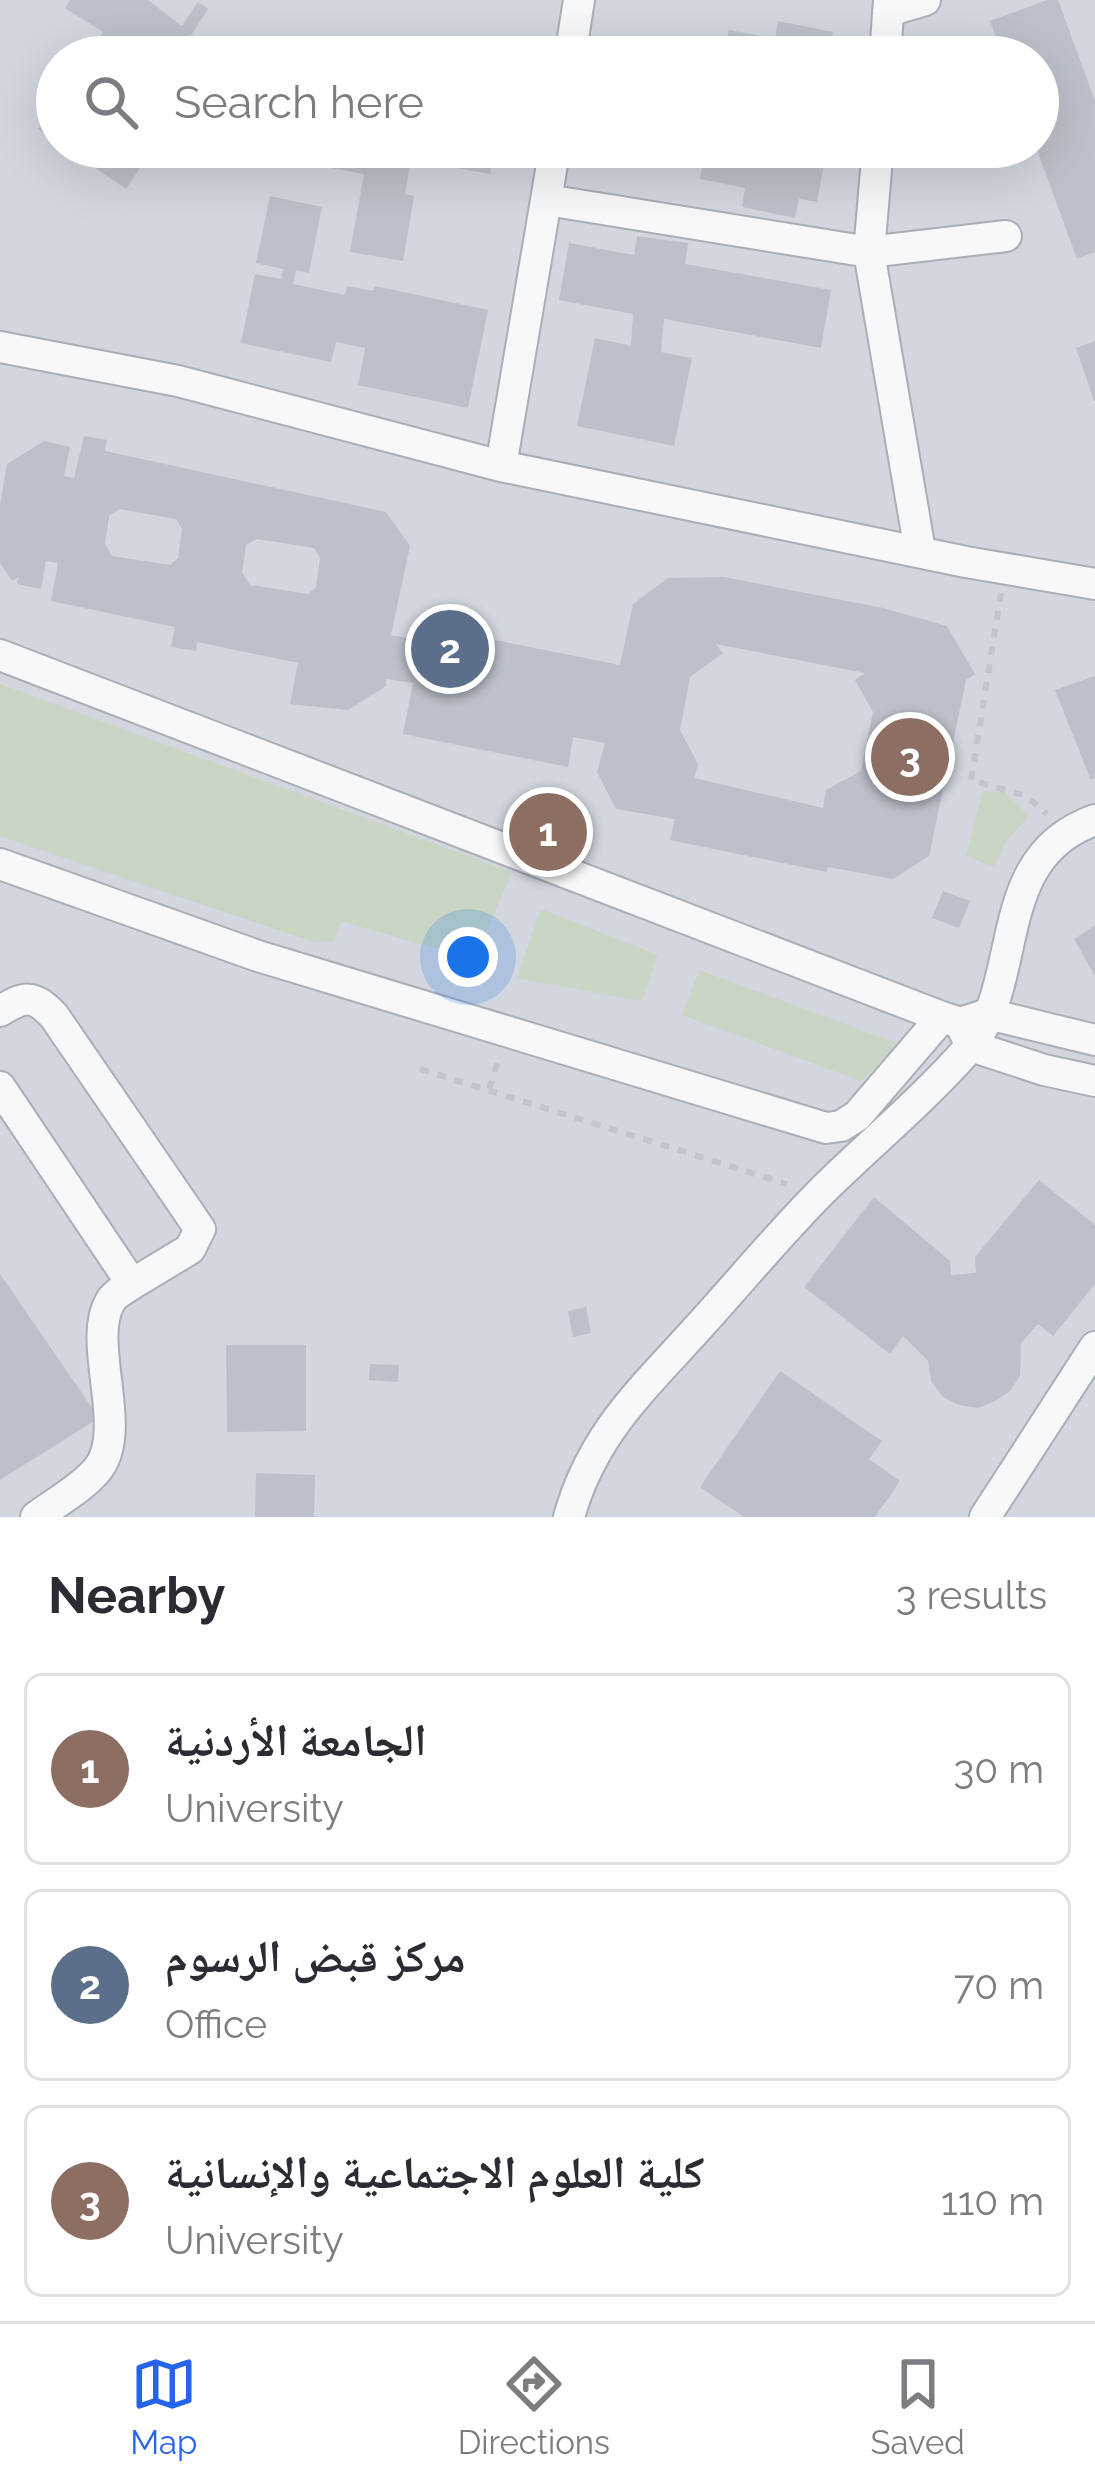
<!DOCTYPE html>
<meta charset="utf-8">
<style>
:root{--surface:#fff;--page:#f2f2f3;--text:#2b2b33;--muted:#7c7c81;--line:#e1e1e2;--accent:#2563eb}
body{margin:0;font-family:Raleway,"Noto Naskh Arabic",sans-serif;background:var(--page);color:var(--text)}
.you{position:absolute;left:468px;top:957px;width:42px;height:42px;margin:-30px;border:9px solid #fff;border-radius:50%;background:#1a73e8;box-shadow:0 0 0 18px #1a73e833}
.badge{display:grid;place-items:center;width:78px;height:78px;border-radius:50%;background:var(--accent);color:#fff;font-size:39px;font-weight:700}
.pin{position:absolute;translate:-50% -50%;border:6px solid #fff;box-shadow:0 3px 12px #0006}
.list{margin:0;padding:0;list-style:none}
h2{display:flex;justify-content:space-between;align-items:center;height:156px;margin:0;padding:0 48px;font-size:51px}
h2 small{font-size:39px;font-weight:400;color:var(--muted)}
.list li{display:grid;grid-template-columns:78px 1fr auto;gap:36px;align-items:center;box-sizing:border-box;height:192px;margin:0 24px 24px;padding:0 24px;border:3px solid var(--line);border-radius:18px}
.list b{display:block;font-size:45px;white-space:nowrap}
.list p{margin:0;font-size:39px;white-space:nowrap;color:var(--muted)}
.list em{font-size:39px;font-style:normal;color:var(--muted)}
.icon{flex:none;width:66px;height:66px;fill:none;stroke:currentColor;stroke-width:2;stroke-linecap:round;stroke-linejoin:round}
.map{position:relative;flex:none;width:1095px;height:1517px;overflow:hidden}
.search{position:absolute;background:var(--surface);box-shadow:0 12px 48px #0002;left:36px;right:36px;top:36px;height:132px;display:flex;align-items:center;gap:30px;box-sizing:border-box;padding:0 42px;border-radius:66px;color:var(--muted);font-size:45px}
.sheet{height:804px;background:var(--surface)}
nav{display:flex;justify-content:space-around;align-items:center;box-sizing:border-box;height:168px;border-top:3px solid var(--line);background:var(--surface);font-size:33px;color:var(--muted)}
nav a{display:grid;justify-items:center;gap:6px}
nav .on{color:var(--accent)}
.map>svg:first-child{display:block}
</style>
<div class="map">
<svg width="1095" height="1517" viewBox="0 0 1095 1517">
<rect width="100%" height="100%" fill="#e4e7ec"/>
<!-- built -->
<path fill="#d2d6de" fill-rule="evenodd" d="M 0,0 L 1095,0 L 1095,1517 L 0,1517 ZM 57,57 L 1038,57 L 1038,147 L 57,147 Z"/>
<!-- green -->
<path fill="#c9d6c5" d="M 0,684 L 512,872 L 474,960 L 341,921 L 334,941 L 313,942 L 0,836 Z
M 983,791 L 1005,792 L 1029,816 L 1007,840 L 994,867 L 966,856 Z
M 541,909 L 658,955 L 642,1001 L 517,978 Z
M 699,970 L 899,1044 L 861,1081 L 682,1015 Z"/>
<!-- building -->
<path fill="#bbc0ca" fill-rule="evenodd" d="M 70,0 L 148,0 L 182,26 L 198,2 L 208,9 L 177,57 L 87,57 L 103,32 L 65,8 Z
M 1047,0 L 1058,0 L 1095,101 L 1095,252 L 1077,259 L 1036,147 L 1038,57 L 1003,57 L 990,21 Z
M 778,21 L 833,32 L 829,50 L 846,53 L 845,57 L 723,57 L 729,30 L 775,39 Z
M 57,101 L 57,142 L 38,129 Z
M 64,147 L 154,147 L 126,189 Z
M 308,147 L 495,147 L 490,174 L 411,160 L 405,194 L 414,196 L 403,261 L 350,252 L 364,174 L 305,163 Z
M 706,147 L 827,147 L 817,202 L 799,199 L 795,218 L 742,207 L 745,188 L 700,179 Z
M 270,196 L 322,207 L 309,273 L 296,270 L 293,284 L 345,295 L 347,286 L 373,291 L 375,286 L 488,310 L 468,408 L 358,385 L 365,348 L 336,342 L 331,362 L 241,343 L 255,274 L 281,279 L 283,269 L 256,263 Z
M 637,236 L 688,243 L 685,264 L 831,290 L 821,348 L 664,319 L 661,352 L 692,358 L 674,446 L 577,426 L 595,338 L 631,346 L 633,314 L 559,300 L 569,243 L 634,255 Z
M 1095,341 L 1095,401 L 1094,401 L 1076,348 Z
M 84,436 L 107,440 L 105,451 L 386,512 L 410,546 L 391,635 L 421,641 L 424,626 L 620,665 L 633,604 L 668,578 L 724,577 L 883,608 L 947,626 L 975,674 L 966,680 L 929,856 L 893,879 L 828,867 L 827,872 L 670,840 L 675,819 L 616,809 L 597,772 L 605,743 L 573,737 L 568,767 L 403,734 L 413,683 L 386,679 L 386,686 L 348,710 L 290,704 L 298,663 L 197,642 L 196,651 L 171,647 L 175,627 L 51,601 L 58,563 L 46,561 L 41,589 L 17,584 L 19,577 L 12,581 L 0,563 L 0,506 L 7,464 L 44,441 L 70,447 L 64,476 L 74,478 ZM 119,509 L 176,519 L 182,529 L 178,558 L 170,565 L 112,556 L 105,544 L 109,516 ZM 257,539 L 314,548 L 320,558 L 316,587 L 308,594 L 250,585 L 242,573 L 246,545 ZM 716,644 L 865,673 L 855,680 L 873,712 L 861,771 L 826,790 L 823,808 L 694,778 L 698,764 L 680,730 L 690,677 L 723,653 Z
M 1095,676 L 1095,778 L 1091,780 L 1055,690 Z
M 943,891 L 970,901 L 959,928 L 932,918 Z
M 1095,925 L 1095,976 L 1074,939 Z
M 1039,1180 L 1095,1225 L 1095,1284 L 1053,1336 L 1038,1324 L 1021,1343 L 1020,1376 L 1010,1391 L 995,1401 L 978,1408 L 959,1405 L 943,1397 L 931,1381 L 928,1361 L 903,1336 L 890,1354 L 804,1287 L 874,1197 L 950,1261 L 951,1275 L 976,1273 L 975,1257 Z
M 0,1274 L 99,1418 L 0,1480 Z
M 586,1307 L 591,1333 L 573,1337 L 568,1311 Z
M 226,1345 L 306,1345 L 306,1431 L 227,1432 Z
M 370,1364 L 399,1365 L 398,1382 L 369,1380 Z
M 780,1371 L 882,1441 L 869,1459 L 900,1481 L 875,1517 L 744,1517 L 700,1487 Z
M 256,1473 L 315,1475 L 314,1517 L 255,1517 Z"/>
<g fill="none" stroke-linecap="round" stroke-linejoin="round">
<defs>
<path id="minor" d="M 888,11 L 925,0
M 570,57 L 579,0
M 885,57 L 889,0
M 878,147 L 869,252 L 920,551
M 547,200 L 869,252 L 1006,236
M 0,347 L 178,381 L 501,466 L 966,562 L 1095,584
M 501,466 L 555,147
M 0,655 L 942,1017 L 960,1023 L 988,1014 L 1095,1040
M 0,864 L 258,956 L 826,1128 L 841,1126 L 857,1116 L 942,1017
M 0,1011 C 25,996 33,994 54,1016 L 200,1229 L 190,1249 L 132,1284
M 963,1029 L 971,1046 L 1044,1070 L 1095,1081
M 0,1087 L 132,1284 C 125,1289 114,1294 110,1302 C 86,1343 130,1431 97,1470 C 82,1488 55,1503 36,1517
M 569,1517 C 592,1435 640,1392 695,1331 C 738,1284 779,1234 824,1189 C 871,1143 924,1099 968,1049 C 1027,982 987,858 1095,820
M 985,1517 L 1095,1347"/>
</defs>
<!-- minor casing -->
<use href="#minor" stroke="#a9aeb7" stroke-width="34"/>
<!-- path -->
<path stroke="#c2c5cb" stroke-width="6" stroke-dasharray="9 9" stroke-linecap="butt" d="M 1001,593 L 971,780 L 1026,796 L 1047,814
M 420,1069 L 787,1184
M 489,1089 L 499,1058"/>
<!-- minor -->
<use href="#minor" stroke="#f7f8fa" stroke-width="30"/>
</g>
</svg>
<div class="you"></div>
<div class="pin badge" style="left:548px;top:832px;background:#8d6e63">1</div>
<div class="pin badge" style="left:450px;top:649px;background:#5c6f8a">2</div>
<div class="pin badge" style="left:910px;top:757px;background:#8d6e63">3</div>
<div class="search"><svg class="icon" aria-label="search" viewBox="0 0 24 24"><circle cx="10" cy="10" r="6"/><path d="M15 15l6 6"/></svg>Search here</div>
</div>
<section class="sheet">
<h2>Nearby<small>3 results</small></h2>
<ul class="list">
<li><span class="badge" style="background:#8d6e63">1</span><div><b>الجامعة الأردنية</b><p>University</p></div><em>30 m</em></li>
<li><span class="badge" style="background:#5c6f8a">2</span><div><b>مركز قبض الرسوم</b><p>Office</p></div><em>70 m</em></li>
<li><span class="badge" style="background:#8d6e63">3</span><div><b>كلية العلوم الاجتماعية والإنسانية</b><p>University</p></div><em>110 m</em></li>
</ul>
</section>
<nav>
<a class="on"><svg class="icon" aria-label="map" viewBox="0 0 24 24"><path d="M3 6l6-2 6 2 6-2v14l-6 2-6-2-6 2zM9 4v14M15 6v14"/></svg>Map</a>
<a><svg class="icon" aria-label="directions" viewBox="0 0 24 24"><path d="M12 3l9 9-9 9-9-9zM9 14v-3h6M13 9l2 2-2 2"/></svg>Directions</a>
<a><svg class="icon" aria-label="saved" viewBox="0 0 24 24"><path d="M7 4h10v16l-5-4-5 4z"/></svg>Saved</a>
</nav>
